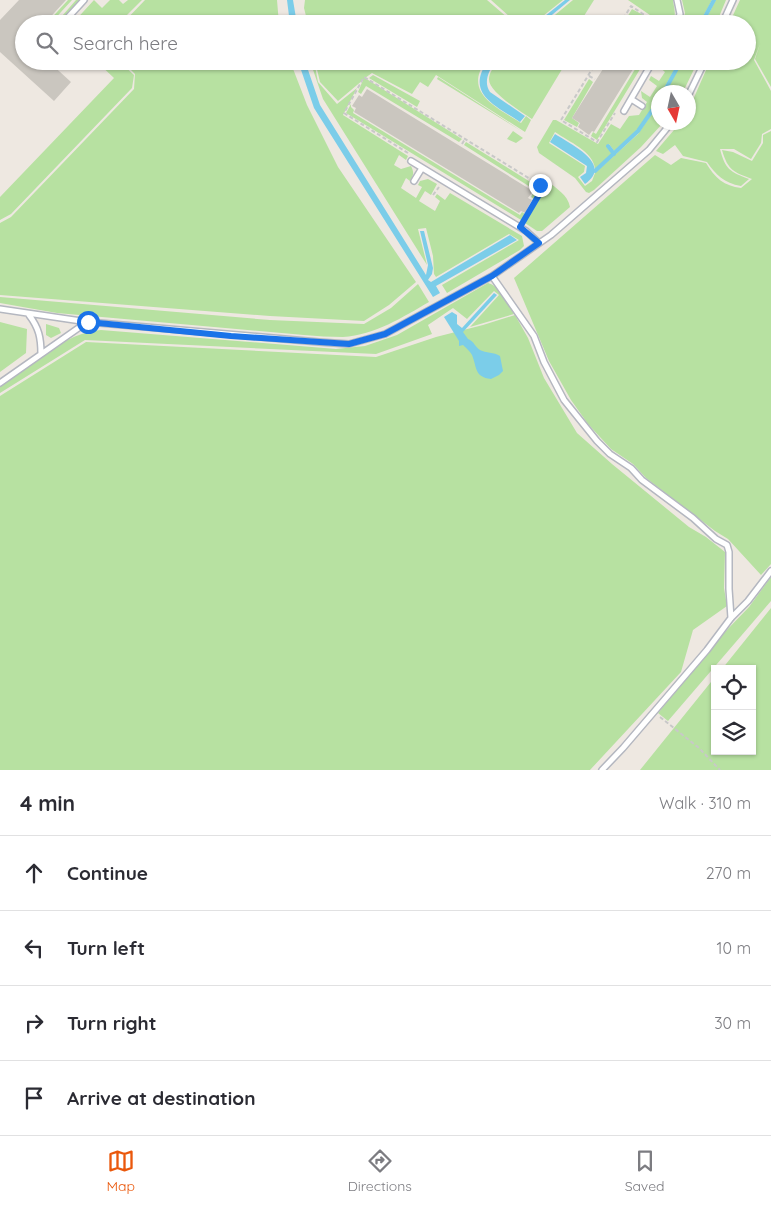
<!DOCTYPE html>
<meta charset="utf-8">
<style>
:root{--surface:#fff;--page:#f7f7f7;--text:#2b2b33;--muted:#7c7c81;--line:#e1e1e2;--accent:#ea580c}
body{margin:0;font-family:Quicksand,sans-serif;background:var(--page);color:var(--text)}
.controls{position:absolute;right:15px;bottom:15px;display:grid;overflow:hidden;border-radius:0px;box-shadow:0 1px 4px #0004}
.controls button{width:45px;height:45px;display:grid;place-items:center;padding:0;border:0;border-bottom:1px solid var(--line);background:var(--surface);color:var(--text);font:25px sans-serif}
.compass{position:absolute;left:651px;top:85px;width:45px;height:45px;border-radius:50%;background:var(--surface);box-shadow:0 1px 4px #0004;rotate:171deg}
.stop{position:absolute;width:15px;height:15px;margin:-11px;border:4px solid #1a73e8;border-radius:50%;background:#fff}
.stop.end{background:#1a73e8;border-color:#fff;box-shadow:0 1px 5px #0008}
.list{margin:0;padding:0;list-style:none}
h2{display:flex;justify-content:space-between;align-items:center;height:65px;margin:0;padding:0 20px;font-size:21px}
h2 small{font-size:16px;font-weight:400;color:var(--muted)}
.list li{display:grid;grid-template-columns:32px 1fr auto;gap:15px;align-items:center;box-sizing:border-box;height:75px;padding:0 20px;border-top:1px solid var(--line)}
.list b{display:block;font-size:19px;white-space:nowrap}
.list em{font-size:16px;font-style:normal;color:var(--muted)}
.icon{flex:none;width:28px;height:28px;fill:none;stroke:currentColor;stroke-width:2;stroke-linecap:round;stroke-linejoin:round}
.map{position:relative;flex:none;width:771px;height:770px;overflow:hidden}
.search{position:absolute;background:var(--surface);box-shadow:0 1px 4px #0004;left:15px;right:15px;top:15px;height:55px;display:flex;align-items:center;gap:12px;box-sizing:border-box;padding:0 18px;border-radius:28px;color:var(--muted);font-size:19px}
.sheet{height:365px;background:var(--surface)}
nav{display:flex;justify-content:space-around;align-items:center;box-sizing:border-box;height:70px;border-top:1px solid var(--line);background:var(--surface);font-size:14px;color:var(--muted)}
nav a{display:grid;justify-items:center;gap:2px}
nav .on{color:var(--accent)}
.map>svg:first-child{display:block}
</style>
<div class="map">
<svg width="771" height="770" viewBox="0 0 771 770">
<rect width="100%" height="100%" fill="#eee8e1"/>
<!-- green -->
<path fill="#b7e1a1" d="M 68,0 L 72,0 L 50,24 L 46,24 Z
M 76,0 L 80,0 L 59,24 L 55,24 Z
M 94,0 L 102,8 L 110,0 L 119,0 L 123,4 L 128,0 L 142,0 L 118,24 L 72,24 Z
M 145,0 L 277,0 L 279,24 L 122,24 Z
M 305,0 L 487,0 L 515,24 L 308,24 L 304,8 Z
M 491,0 L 563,0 L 533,24 L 518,24 Z
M 573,0 L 594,0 L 579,24 L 544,24 Z
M 628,0 L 673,0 C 674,8 677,16 672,24 L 663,24 Z
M 682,0 L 712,0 L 699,24 L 682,24 L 685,13 Z
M 716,0 L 726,0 L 716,24 L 703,24 Z
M 740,0 L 771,0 L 771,87 L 755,59 L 760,44 L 754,60 L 771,91 L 771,129 L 762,134 L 761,143 L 751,159 L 734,149 L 720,149 C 725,169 730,172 749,179 L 741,186 C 724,183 716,175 707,162 L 683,156 L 675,145 L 663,154 L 656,151 L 680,123 L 688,122 L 689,109 L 710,61 L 747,61 L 747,24 L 729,24 Z
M 632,9 L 645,16 L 642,21 L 634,17 L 629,24 L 623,24 Z
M 96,61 L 119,61 L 134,75 L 132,88 L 11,214 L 0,220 L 0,197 L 114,78 Z
M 122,61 L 290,61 L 307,105 L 338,167 L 416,282 L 389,305 L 364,321 L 270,316 L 0,295 L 0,223 L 11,217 L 134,89 L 135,74 Z
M 310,61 L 314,61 L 318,82 L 337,104 L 357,88 L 343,115 L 408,156 L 406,160 L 399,155 L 394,165 L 401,169 L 411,166 C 414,172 414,175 410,181 L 406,178 L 401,188 L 416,198 L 422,187 L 418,185 L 420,181 L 428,179 L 437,184 L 431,195 L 425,191 L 419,201 L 435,211 L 440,201 L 435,197 L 437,194 L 445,200 L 450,193 L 522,236 L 524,246 L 520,250 L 447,293 L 442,285 L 519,240 L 509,234 L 436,277 L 434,274 L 433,256 L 426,228 L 418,229 L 427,265 L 323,99 Z
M 315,61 L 486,61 C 462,93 498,108 521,123 L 526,116 L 531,120 L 525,132 L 436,75 L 428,87 L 420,82 L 412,94 L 372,73 L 365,78 L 462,139 L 459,142 L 366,86 L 361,94 L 358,92 L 363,80 L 338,101 L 320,82 Z
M 498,61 L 567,61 L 532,119 C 522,112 488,92 489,79 C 489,73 494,66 498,61 Z
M 640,61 L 645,61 L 597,140 L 591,136 L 593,132 L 596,134 Z
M 661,61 L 679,61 L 662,92 L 658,92 C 658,113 629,138 614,151 L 609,144 L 606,146 L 612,154 L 595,169 C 593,151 569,142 555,132 L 549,143 L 585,166 L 584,172 L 578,177 L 585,186 L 592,181 L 595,173 L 638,134 L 658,105 L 658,122 L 663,123 L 641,147 L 594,190 L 589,193 L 586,192 L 575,178 L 539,153 L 537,147 L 553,120 L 556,120 L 598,144 L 611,124 L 620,129 L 629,116 L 639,115 L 647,102 L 642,98 L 641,91 L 650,97 L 657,86 L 649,80 L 651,76 L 659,81 L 665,72 L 658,66 Z
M 682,61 L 698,61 L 683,92 L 666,92 Z
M 373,75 L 420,101 L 417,107 L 369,78 Z
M 438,77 L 523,132 L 437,79 Z
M 589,79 L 593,82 L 572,118 L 579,123 L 577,127 L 564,120 Z
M 351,104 L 351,107 L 354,110 L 353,113 L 520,215 L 522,212 L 525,214 L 521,220 L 346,113 Z
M 513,131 L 523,138 L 516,143 L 507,139 Z
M 771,131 L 771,564 L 761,575 L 728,539 L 715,531 L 646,478 L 633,464 L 611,449 L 588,424 L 571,400 L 549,361 L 514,278 L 655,155 L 671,165 L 681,158 L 706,163 C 715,178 724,186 741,188 L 752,179 C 734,172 728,171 722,150 L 733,152 L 752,161 L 763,143 L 763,135 Z
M 466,142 L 540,188 L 534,199 L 531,197 L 535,190 L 464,145 Z
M 547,181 C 556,188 568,195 570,207 L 542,231 L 537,231 L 525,223 L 546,188 L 544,186 Z
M 488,283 C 500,286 508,303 514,314 L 470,327 L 499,295 L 494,291 L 467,319 L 453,308 L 428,325 L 432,334 L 376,354 L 85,340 L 0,393 L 0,387 C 28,366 66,332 101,330 L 336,349 L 365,346 L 397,335 Z
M 418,284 L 429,302 C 403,317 375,335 343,337 C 330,337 317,336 304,335 L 57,313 L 0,303 L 0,297 L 270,320 L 364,324 L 391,308 Z
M 515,315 L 528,338 L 544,378 L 577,433 L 612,464 L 689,527 L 706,537 L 725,552 L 724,588 L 727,606 L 693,630 L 681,672 L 590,770 L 0,770 L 0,396 L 86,342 L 376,357 L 436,337 L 483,325 Z
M 0,322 L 27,329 L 26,353 L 0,372 Z
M 46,324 L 59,328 L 61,333 L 51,338 L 46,335 Z
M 771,577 L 771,601 L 668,721 L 658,713 L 723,634 L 749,607 Z
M 771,608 L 771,770 L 640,770 L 715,677 L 715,751 L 752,751 L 752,669 L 722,669 Z"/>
<!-- water -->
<path fill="#7bcde9" d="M 287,0 L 293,0 L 297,24 L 290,24 Z
M 565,0 L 570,0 L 541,24 L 535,24 Z
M 298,61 L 305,61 L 320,105 L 426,275 L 428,265 L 420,231 L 424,231 L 433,268 L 432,274 L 428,280 L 431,282 L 510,235 L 517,240 L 436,286 L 440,293 L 433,297 L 314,108 Z
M 488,61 L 496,61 C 489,70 483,82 490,92 L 525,116 L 520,122 C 497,106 464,94 488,61 Z
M 555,134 C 570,144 614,164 585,184 L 580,177 L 586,173 L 587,166 L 550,142 Z
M 494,293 L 497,295 L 463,332 L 468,339 C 474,341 475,347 480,350 C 486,353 494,352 500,356 L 503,371 L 499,375 L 491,379 C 474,377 477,367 472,355 C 470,351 466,348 463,345 L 459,346 L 459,341 L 444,317 L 452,312 L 457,315 L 457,324 L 462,328 Z"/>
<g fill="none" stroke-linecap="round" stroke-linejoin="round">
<!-- stream -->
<path stroke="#7bcde9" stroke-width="4" d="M 701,24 L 714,0
M 664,92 L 681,61
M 608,146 L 614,154
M 595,171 L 638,131 L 658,102"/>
</g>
<!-- building -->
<path fill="#cac6bf" d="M 19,0 L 66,0 L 44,24 L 24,24 L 24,61 L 48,61 L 71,82 L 54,101 L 0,52 L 0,20 Z
M 608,61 L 638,61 L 594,132 L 592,131 L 589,135 L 578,127 L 580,123 L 572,118 Z
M 367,89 L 533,191 L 528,198 L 532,200 L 525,213 L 521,211 L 519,213 L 354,112 L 356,108 L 352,106 L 359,95 L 362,97 Z"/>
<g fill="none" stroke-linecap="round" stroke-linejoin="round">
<defs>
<path id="lane" d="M 62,24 L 84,0
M 677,24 L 680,14 L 677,0
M 722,24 L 733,0
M 688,96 L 705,61
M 631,99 L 642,106
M 624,111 L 653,61
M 411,161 L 526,231 L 539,243
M 414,181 L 422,168
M 492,276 L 534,336 L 544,362 L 564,400 L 597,441 L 610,454 L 631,468 L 642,480 L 693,518 L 716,539 L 727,545 L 729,552 L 729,589 L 731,618
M 0,309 L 88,322 L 319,342 L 349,344 L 385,334 L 492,276 L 551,235 L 649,150 L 672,122
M 29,315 C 39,328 41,338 41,354
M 0,383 L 87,322
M 602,770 L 623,748 L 707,650 L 731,618 L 748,601 L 771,571"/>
</defs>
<!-- lane casing -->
<use href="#lane" stroke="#b4b7c0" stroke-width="8"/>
<!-- path -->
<path stroke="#c8c8c8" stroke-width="2" stroke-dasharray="4 2.5" stroke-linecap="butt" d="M 620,24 L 631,6 L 658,24
M 597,61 L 561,120 L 597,142 L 615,113
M 589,76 L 595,79
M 462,144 L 465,139
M 408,153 L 344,113 L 364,77 L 540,185 L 543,188 L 524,221
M 433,195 L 439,187
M 660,717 L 699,748 L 720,770"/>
<!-- lane -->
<use href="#lane" stroke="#fff" stroke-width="5"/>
</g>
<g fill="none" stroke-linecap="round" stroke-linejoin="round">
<!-- route -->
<path stroke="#1a73e8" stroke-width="6" d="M 88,322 L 231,336 L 349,344 L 385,334 L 492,276 L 539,243 L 520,227 L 543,188 L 540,185"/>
</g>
</svg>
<div class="controls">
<button><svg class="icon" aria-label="locate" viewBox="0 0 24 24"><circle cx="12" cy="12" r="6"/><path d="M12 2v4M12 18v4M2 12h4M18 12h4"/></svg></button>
<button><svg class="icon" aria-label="layers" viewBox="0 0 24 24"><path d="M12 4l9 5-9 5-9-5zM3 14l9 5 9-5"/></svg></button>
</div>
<svg class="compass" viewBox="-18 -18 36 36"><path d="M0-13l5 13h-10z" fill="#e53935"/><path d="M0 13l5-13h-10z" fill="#7c7c81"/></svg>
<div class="stop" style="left:88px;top:322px"></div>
<div class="stop end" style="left:540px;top:185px"></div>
<div class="search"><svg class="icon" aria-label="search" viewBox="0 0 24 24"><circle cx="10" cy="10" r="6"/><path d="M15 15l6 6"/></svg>Search here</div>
</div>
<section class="sheet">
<h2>4 min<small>Walk · 310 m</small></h2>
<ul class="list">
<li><svg class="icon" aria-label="ahead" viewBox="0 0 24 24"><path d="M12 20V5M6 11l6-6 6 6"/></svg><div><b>Continue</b></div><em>270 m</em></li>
<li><svg class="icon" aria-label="left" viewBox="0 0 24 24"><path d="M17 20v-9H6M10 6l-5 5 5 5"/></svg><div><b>Turn left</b></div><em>10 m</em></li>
<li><svg class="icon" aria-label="right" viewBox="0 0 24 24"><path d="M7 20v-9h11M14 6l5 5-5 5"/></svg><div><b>Turn right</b></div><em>30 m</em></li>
<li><svg class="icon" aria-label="arrive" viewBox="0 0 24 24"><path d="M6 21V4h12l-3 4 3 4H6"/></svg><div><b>Arrive at destination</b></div></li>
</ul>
</section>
<nav>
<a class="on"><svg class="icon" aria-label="map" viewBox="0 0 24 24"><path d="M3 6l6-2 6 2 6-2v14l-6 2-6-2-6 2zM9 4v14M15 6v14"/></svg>Map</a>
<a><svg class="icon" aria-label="directions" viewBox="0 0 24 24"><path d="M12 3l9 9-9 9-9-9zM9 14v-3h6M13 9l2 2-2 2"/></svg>Directions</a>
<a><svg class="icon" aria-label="saved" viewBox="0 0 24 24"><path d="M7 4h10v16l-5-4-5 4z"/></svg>Saved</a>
</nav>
